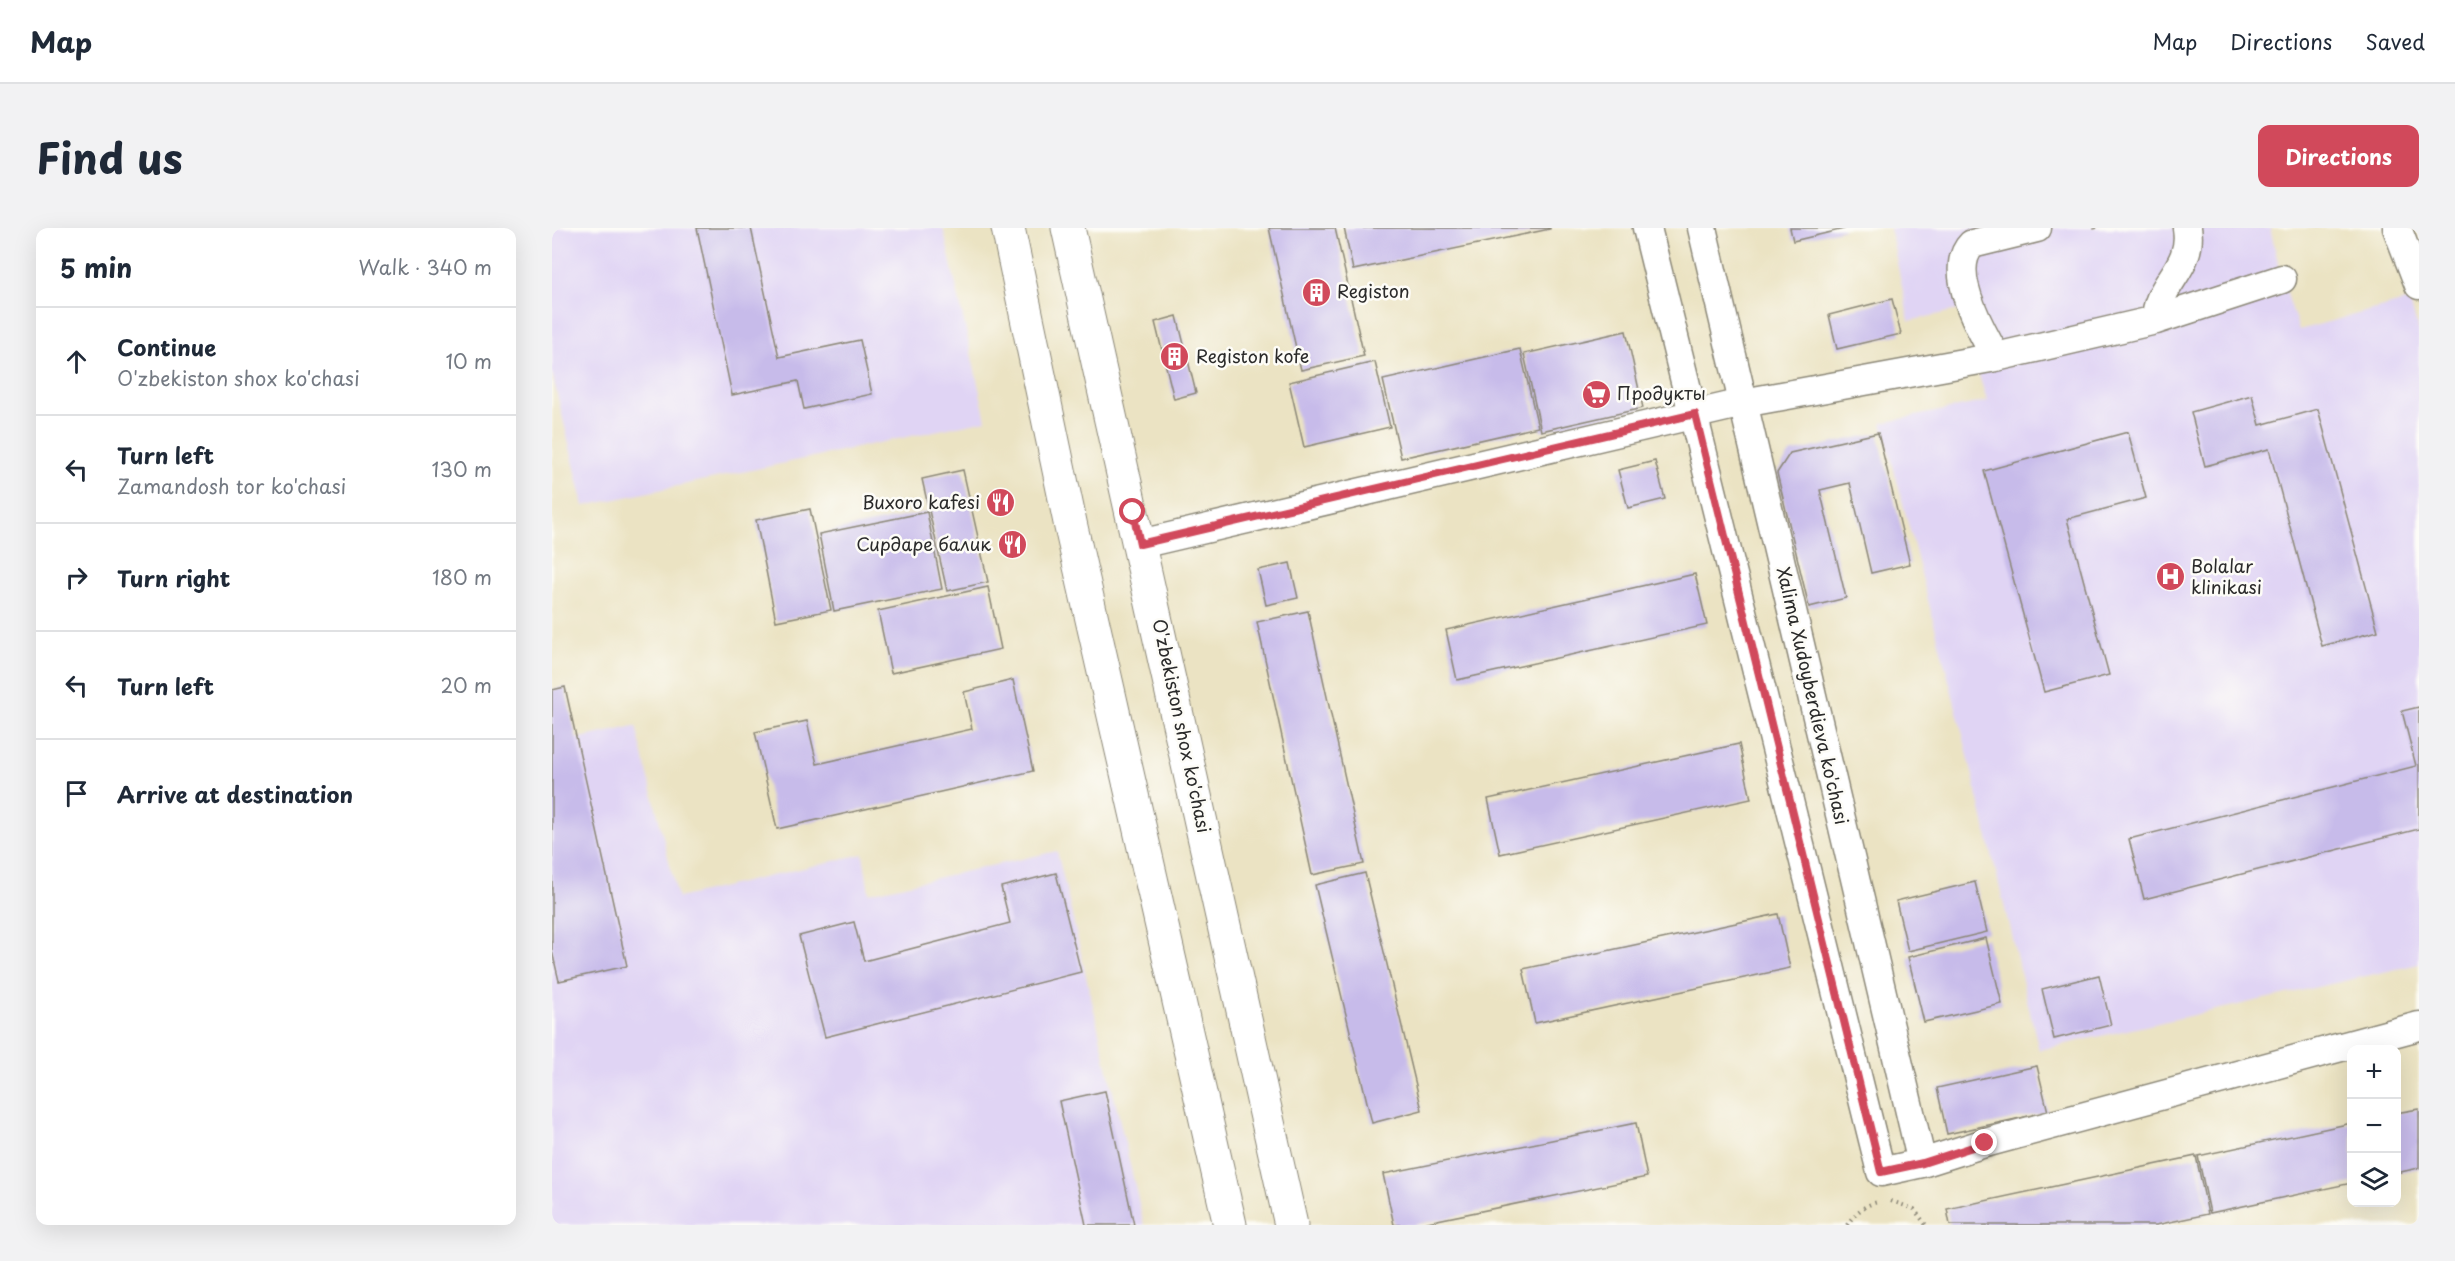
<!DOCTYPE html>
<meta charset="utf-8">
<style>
:root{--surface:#fff;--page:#f2f2f3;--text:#1f2937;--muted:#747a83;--line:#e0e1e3;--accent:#d1495b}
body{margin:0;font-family:"Playpen Sans",sans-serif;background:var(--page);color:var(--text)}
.controls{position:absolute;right:18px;bottom:18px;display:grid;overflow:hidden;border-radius:12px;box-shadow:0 6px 24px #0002}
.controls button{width:54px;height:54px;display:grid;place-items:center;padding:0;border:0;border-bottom:2px solid var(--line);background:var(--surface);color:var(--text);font:30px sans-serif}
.stop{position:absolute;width:18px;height:18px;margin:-14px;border:4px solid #d1495b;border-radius:50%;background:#fff}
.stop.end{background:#d1495b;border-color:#fff;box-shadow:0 2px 6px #0008}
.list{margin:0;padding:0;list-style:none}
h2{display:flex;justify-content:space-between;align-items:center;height:78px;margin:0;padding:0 24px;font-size:26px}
h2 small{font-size:20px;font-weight:400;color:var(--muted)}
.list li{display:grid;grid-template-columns:39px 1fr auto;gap:18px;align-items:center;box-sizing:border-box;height:108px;padding:0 24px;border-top:2px solid var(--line)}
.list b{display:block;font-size:22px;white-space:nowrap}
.list p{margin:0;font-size:20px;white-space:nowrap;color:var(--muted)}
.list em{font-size:20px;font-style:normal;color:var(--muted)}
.icon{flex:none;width:33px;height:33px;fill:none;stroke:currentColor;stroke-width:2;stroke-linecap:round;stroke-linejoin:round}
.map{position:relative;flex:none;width:1867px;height:997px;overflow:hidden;border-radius:12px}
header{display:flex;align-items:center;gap:36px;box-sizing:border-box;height:84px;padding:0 30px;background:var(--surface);border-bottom:2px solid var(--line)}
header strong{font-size:28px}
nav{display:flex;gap:33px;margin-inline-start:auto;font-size:21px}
.intro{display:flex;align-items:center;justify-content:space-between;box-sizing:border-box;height:144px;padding:0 36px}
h1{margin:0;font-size:42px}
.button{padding:15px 27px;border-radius:12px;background:var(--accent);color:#fff;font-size:21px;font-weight:700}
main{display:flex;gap:36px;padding:0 36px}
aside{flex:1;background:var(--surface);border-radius:12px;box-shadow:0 6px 24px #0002}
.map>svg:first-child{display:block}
</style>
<header>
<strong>Map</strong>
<nav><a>Map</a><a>Directions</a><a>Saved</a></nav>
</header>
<div class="intro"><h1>Find us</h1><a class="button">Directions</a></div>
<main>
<aside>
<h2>5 min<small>Walk · 340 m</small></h2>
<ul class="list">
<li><svg class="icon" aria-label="ahead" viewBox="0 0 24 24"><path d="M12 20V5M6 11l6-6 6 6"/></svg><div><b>Continue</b><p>O'zbekiston shox ko'chasi</p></div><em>10 m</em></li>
<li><svg class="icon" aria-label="left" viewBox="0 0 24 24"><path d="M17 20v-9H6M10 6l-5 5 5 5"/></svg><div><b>Turn left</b><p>Zamandosh tor ko'chasi</p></div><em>130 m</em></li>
<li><svg class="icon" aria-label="right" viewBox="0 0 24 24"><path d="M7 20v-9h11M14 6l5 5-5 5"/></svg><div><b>Turn right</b></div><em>180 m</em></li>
<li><svg class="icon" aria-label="left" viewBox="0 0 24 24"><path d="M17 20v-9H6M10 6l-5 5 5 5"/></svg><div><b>Turn left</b></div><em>20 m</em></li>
<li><svg class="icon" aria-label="arrive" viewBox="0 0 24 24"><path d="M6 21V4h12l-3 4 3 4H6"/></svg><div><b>Arrive at destination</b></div></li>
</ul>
</aside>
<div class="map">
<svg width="1867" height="997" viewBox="0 0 1867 997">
<rect width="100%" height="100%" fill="#fdfcf7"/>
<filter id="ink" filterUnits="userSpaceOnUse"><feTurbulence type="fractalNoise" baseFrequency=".0167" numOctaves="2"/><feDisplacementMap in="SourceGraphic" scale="12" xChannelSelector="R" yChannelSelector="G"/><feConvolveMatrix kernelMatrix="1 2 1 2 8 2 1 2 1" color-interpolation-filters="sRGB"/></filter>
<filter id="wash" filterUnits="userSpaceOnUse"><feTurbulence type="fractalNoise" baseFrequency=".008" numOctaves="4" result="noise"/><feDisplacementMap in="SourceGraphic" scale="24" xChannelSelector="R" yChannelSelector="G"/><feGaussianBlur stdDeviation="1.35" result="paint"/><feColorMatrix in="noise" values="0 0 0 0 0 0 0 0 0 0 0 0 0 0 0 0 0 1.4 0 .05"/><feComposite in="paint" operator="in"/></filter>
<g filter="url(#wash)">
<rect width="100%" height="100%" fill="#ebe3c3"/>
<!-- built -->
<path fill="#e0d4f4" d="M 0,0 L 391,0 L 434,192 L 32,278 L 0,145 Z
M 1338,0 L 1718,0 L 1730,51 L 1747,102 L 1857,72 L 1867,104 L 1867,736 L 1487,822 L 1410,503 L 1330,195 L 1435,173 L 1422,131 L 1410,81 L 1357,93 Z
M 0,462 L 24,511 L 84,498 L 126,670 L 311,626 L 317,665 L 505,623 L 592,997 L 0,997 Z"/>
<g id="blocks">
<!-- building -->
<path fill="#c7bbea" d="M 145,0 L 199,0 L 227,129 L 308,112 L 320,166 L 252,181 L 246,153 L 180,167 Z
M 717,0 L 783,0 L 812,128 L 749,142 Z
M 792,0 L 998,0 L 998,1 L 801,42 Z
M 1238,0 L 1292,0 L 1292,1 L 1241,13 Z
M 1340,71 L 1349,106 L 1285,121 L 1277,87 Z
M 625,88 L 644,165 L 622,171 L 603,94 Z
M 1074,103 L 1091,180 L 989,203 L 972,126 Z
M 968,121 L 986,199 L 849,230 L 831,152 Z
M 823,134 L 838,199 L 752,219 L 737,154 Z
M 1700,167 L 1708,197 L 1766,181 L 1826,403 L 1770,418 L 1717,221 L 1653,238 L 1639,184 Z
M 1576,204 L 1594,270 L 1515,291 L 1557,447 L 1492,464 L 1432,243 Z
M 1326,205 L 1358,336 L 1319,345 L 1298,255 L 1268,262 L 1294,370 L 1257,379 L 1225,245 L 1238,225 Z
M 1103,233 L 1113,271 L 1076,280 L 1066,242 Z
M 411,242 L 436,354 L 395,363 L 370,251 Z
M 258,281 L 279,382 L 224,393 L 204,292 Z
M 375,284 L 390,361 L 282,383 L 267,306 Z
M 738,335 L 746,370 L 714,377 L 706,342 Z
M 1143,346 L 1155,397 L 905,452 L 894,402 Z
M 436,359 L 449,421 L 339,445 L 326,383 Z
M 756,383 L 812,636 L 760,647 L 705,394 Z
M 461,452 L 481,543 L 225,601 L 203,504 L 255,493 L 265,536 L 420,501 L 412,464 Z
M 13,459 L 75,738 L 7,753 L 0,723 L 0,462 Z
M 1867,479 L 1867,601 L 1592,671 L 1577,611 L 1864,538 L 1850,483 Z
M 1187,516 L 1199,571 L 948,626 L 936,571 Z
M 504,645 L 529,744 L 273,809 L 247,708 L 302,694 L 312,733 L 458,695 L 449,659 Z
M 813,645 L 870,882 L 820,895 L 763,657 Z
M 1423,654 L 1435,704 L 1356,723 L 1344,673 Z
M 1226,686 L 1238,740 L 983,795 L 971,741 Z
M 1434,710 L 1450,776 L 1372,794 L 1356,729 Z
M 1547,747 L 1559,797 L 1502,811 L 1490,761 Z
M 1485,838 L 1496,884 L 1395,906 L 1385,860 Z
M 553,863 L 582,997 L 534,997 L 507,873 Z
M 1867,881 L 1867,940 L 1844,945 L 1844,885 Z
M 1084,895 L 1095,949 L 861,997 L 842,997 L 831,946 Z
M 1800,895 L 1800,955 L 1658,985 L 1646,928 Z
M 1644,928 L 1656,986 L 1604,997 L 1398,997 L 1395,981 Z"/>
</g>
</g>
<g filter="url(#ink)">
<use href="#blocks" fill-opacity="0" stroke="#8b8777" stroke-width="1.5"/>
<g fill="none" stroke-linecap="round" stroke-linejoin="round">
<defs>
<path id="minor" d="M 1095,0 L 1329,944 L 1370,935 L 1433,915 L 1867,798
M 1150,0 L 1370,935
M 1845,0 L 1867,57
M 1604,92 C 1604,56 1642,40 1635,0
M 1444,129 C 1429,103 1394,42 1420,16 L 1485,0
M 588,316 L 1191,175 L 1444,129 L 1604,92 L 1730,51"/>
<path id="major" d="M 456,0 L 519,299 L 678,997
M 516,0 L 739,997"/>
</defs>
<!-- minor casing -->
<use href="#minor" stroke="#8b8777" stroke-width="31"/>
<!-- major casing -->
<use href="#major" stroke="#8b8777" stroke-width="35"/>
<!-- path -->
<path stroke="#8b8777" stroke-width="4" stroke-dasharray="1.5 4.5" stroke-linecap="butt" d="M 1543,0 L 1544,5
M 1339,973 L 1362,981 L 1374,997
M 1295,997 C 1303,985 1312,977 1326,974"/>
<!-- minor -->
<use href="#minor" stroke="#fff" stroke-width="28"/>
<!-- major -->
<use href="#major" stroke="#fff" stroke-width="33"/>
</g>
</g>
<g fill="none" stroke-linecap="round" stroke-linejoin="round" filter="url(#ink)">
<!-- route -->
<path stroke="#d1495b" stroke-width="8" d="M 581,284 L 588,316 L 1143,186 L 1329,944 L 1371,935 L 1433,915"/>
</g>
<!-- icons -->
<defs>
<symbol id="building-disc" viewBox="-11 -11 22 22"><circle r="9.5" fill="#d1495b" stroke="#fdfcf7"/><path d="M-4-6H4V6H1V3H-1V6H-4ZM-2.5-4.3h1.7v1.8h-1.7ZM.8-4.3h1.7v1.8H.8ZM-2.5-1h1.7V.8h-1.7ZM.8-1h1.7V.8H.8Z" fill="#fff"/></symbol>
<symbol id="supermarket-disc" viewBox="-11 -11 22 22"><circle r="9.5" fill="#d1495b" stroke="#fdfcf7"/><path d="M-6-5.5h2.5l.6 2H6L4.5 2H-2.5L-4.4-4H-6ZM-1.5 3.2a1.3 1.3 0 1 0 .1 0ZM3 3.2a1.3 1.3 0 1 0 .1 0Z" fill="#fff"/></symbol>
<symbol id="restaurant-disc" viewBox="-11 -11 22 22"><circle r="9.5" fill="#d1495b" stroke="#fdfcf7"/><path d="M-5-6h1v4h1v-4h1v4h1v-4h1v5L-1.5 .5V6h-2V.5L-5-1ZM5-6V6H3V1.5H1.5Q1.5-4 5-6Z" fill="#fff"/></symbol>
<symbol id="hospital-disc" viewBox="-11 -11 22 22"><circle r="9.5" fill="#d1495b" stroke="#fdfcf7"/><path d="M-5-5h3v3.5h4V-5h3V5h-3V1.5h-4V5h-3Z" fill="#fff"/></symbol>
</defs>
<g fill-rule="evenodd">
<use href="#building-disc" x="748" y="48" width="33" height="33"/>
<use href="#building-disc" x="606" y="112" width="33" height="33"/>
<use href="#supermarket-disc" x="1028" y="150" width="33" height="33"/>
<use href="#restaurant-disc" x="432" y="258" width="33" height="33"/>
<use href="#restaurant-disc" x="444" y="300" width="33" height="33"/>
<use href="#hospital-disc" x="1602" y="332" width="33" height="33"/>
</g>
<g text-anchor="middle" stroke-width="5" stroke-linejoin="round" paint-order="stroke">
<!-- poi labels -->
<g font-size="18" fill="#2b2b2b" stroke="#fdfcf7" text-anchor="start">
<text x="785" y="70">Registon</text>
<text x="644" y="135">Registon kofe</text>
<text x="1065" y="172">Продукты</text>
<text x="428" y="281" text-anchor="end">Buxoro kafesi</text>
<text x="439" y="323" text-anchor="end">Сирдаре балик</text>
<text x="1639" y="345">Bolalar<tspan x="1639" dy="21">klinikasi</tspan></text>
</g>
<!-- street labels -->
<g font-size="18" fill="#2b2b2b" stroke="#fdfcf7">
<text transform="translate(1260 468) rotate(77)" y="6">Xalima Xudoyberdieva ko'chasi</text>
<text transform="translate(629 498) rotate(78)" y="6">O'zbekiston shox ko'chasi</text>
</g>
</g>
</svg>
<div class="controls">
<button>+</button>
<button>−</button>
<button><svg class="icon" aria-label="layers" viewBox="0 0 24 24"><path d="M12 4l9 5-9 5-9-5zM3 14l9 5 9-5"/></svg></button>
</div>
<div class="stop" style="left:581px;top:284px"></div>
<div class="stop end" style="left:1433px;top:915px"></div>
</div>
</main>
